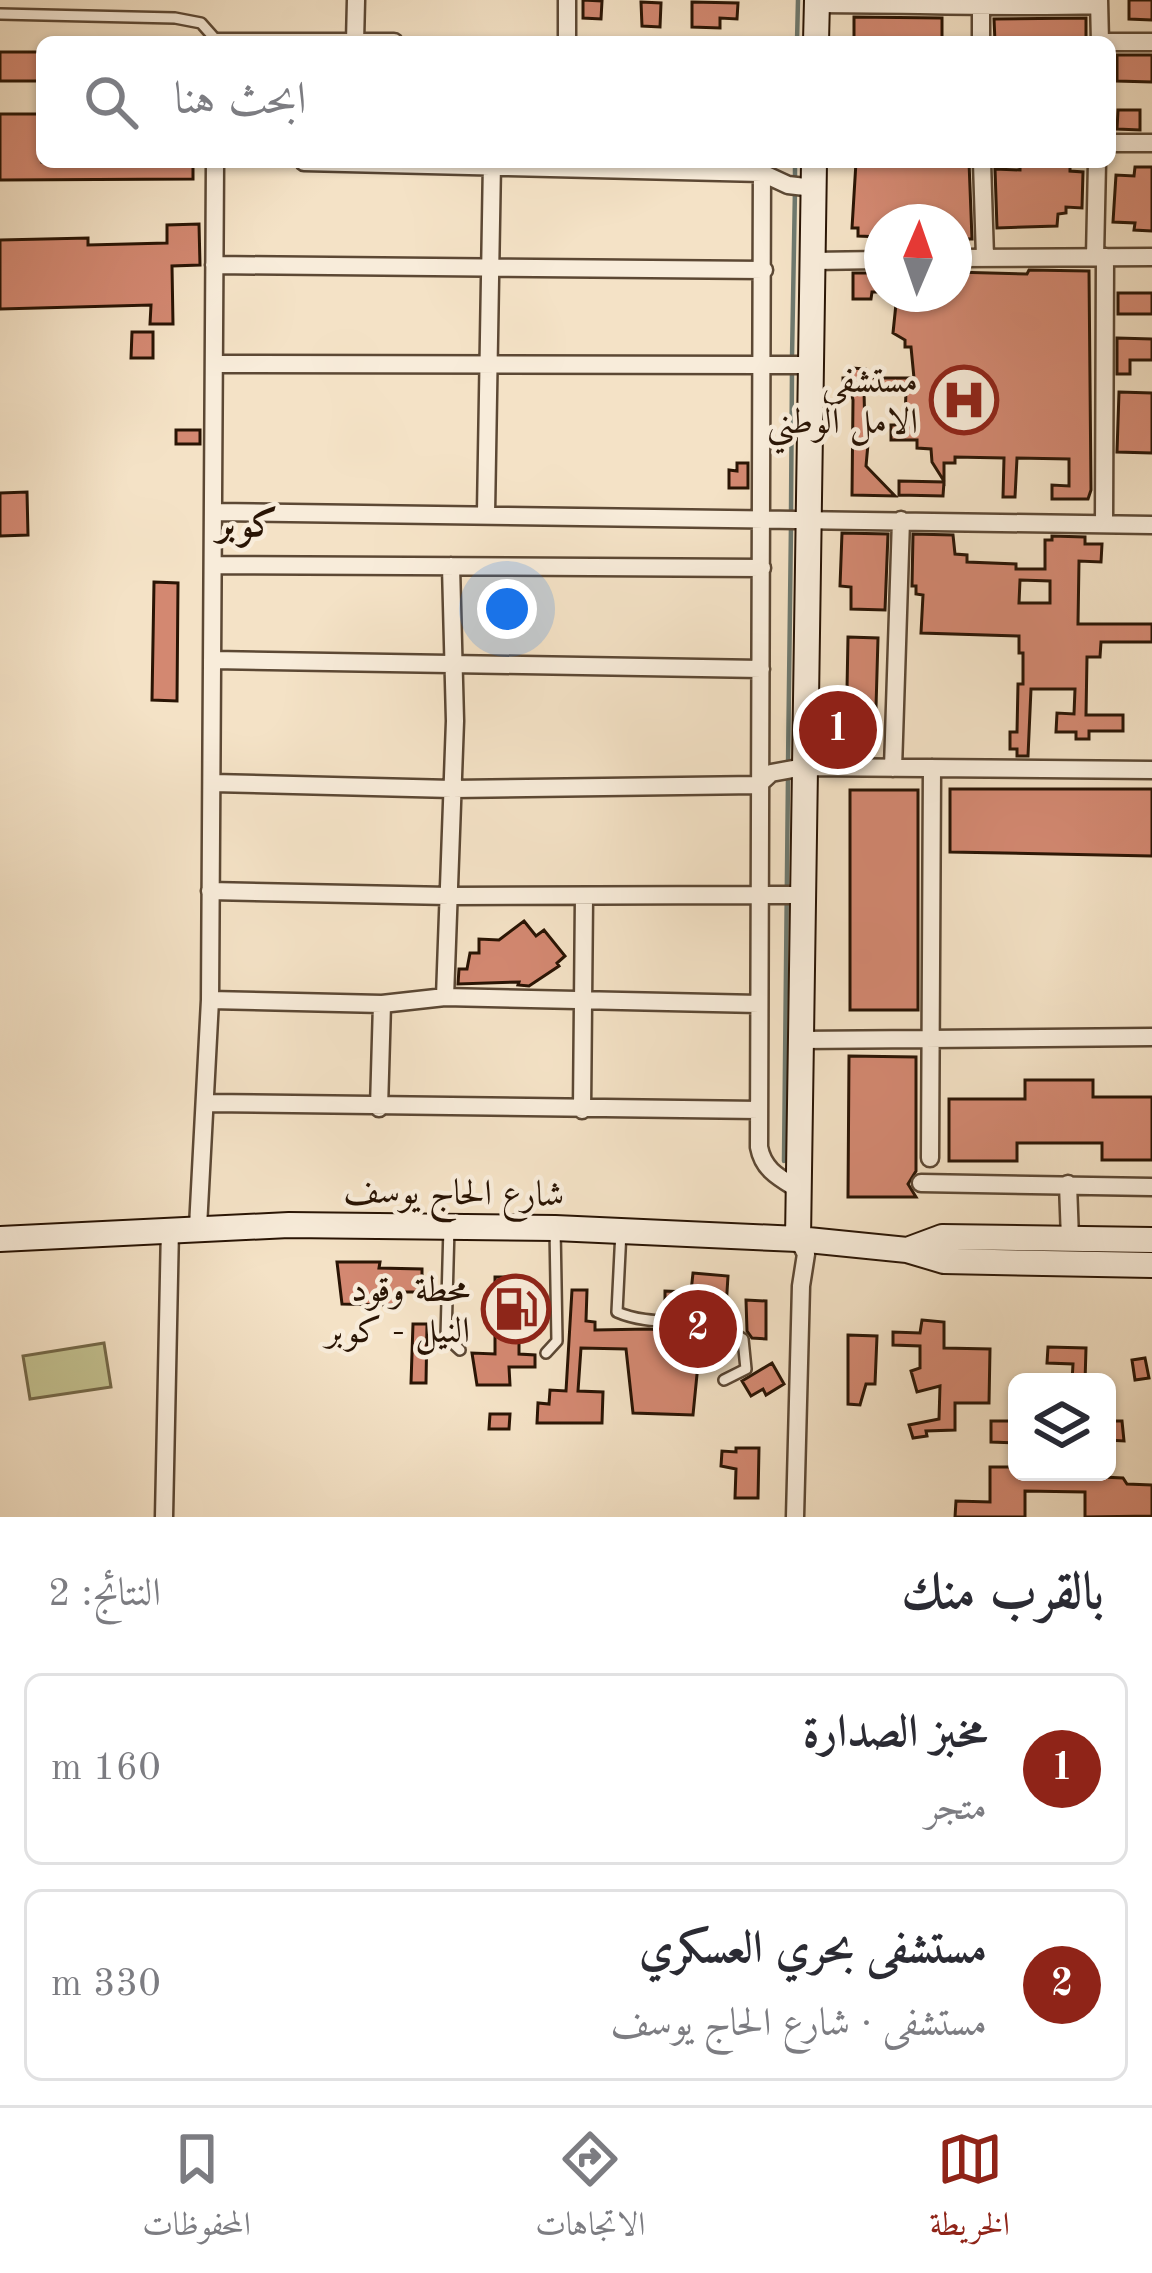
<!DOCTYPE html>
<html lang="ar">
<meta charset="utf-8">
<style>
:root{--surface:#fff;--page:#f2f2f3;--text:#2b2b33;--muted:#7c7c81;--line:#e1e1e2;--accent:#8f2418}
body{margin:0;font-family:"Old Standard TT",Amiri,serif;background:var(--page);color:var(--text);direction:rtl}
.controls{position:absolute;right:36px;bottom:36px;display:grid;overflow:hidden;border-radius:18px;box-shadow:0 3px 9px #0004}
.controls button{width:108px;height:108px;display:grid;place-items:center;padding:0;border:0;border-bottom:3px solid var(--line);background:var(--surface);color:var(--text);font:60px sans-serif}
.compass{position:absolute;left:864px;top:204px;width:108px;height:108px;border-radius:50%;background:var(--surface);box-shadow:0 3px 9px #0004;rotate:2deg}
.you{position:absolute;left:507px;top:609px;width:42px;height:42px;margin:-30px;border:9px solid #fff;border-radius:50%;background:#1a73e8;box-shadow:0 0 0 18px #1a73e833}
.badge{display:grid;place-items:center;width:78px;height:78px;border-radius:50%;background:var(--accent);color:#fff;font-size:39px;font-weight:700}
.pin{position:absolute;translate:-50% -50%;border:6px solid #fff;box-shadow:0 3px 12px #0006}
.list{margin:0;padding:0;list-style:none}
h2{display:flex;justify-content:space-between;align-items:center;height:156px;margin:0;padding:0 48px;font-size:51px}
h2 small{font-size:39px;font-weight:400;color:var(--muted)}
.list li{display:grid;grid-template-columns:78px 1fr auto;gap:36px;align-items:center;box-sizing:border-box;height:192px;margin:0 24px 24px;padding:0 24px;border:3px solid var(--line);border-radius:18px}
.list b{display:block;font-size:45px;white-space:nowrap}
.list p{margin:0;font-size:39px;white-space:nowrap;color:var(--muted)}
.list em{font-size:39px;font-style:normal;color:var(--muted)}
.icon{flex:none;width:66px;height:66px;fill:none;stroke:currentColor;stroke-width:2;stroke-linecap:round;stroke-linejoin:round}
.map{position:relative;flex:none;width:1152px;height:1517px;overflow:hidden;direction:ltr}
.search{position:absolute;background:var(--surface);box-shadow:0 3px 9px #0004;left:36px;right:36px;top:36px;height:132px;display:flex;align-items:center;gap:30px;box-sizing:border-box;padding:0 42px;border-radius:18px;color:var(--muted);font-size:45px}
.sheet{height:588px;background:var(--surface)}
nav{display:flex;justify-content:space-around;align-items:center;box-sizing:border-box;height:168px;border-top:3px solid var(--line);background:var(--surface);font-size:33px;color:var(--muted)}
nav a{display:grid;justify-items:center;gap:6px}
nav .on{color:var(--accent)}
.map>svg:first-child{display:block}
</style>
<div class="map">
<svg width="1152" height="1517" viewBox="0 0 1152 1517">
<rect width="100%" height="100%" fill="#f4e2c6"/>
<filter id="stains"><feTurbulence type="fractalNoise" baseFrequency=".00167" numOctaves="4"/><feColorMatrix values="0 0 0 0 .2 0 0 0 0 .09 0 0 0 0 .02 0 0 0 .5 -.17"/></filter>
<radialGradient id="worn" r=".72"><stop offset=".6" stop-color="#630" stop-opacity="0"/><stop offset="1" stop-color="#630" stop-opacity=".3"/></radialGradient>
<!-- pitch -->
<path fill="#c3c190" stroke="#766a4a" stroke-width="3" d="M 104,1343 L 111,1387 L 30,1399 L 23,1356 Z"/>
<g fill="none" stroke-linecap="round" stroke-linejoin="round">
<!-- stream -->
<path stroke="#6e796f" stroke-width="4.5" d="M 797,42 L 798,0
M 795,178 L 795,162
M 792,358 L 795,189
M 791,514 L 792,369
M 788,766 L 791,525
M 784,1161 L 788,777"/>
</g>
<!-- building -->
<path fill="#d38871" stroke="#291404" stroke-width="3" fill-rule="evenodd" d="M 583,0 L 602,1 L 601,19 L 583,18 Z
M 1129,0 L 1152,0 L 1152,20 L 1129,19 Z
M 641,2 L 661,3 L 660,27 L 642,26 Z
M 692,2 L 738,3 L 737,19 L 720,18 L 720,28 L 692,27 Z
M 854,17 L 942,18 L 942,40 L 854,42 Z
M 1086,18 L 1086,38 L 1059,38 L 1059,42 L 995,42 L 994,19 Z
M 0,52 L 42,52 L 42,81 L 0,81 Z
M 1117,55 L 1152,55 L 1152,82 L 1117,81 Z
M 1118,110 L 1140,110 L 1140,130 L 1117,129 Z
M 0,114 L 42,114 L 42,162 L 193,162 L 193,179 L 0,180 Z
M 856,162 L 969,162 L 972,239 L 955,239 L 954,222 L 882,222 L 882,237 L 858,236 L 858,228 L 852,228 Z
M 1030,162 L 1070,162 L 1070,171 L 1083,172 L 1082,208 L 1066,207 L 1066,213 L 1058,214 L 1057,226 L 997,228 L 995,169 L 1020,170 L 1020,165 L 1030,165 Z
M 1135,167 L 1152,167 L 1152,231 L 1134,230 L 1135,223 L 1113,222 L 1116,175 L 1134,176 Z
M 199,224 L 200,265 L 172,266 L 173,324 L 150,324 L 151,305 L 0,309 L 0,240 L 88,238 L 88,245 L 167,243 L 167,225 Z
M 1029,270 L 1089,271 L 1091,490 L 1088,499 L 1052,499 L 1052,485 L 1069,486 L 1069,459 L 1017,458 L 1015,497 L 1003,497 L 1004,458 L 955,457 L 955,463 L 944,463 L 944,481 L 932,462 L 931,449 L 917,448 L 917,440 L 891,440 L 891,425 L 898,425 L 898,418 L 905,418 L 906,391 L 864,391 L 865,432 L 869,433 L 866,466 L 895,496 L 852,495 L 853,400 L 851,392 L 843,392 L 843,378 L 851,378 L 852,368 L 865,369 L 865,378 L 914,378 L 911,347 L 905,347 L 905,340 L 893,333 L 897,294 L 954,294 L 954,272 L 1027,274 ZM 946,401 L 976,402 L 975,426 L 946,425 Z
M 853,273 L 882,273 L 882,292 L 872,292 L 871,299 L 853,299 Z
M 1118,293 L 1152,293 L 1152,314 L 1118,314 Z
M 132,332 L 153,332 L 153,358 L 131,358 Z
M 1117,338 L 1152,339 L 1152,360 L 1130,360 L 1130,374 L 1117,374 Z
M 1119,392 L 1152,393 L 1152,453 L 1117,452 Z
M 176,430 L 200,430 L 200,444 L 176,444 Z
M 737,463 L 748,463 L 748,488 L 729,488 L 729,470 L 737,471 Z
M 899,481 L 944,482 L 943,496 L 899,495 Z
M 27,492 L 28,535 L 0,536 L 0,493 Z
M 842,533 L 888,534 L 885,610 L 851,609 L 851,587 L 840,586 Z
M 913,534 L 953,535 L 955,554 L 967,555 L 967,562 L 1016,564 L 1016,569 L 1045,569 L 1045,540 L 1052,540 L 1052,536 L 1085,537 L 1085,544 L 1102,544 L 1101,562 L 1079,561 L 1078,624 L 1152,624 L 1152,642 L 1101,642 L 1100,657 L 1087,657 L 1086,715 L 1123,715 L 1123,731 L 1089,731 L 1089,739 L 1076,739 L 1076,732 L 1056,732 L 1057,713 L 1074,714 L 1075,689 L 1031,689 L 1028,756 L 1017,756 L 1017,749 L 1010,749 L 1010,732 L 1017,732 L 1018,684 L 1023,684 L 1023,653 L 1019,653 L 1019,636 L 921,633 L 923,595 L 916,594 L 916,586 L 912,586 ZM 1020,580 L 1050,581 L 1050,603 L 1019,603 Z
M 154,582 L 178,583 L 177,701 L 152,700 Z
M 848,637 L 878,638 L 875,742 L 846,742 Z
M 950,789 L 1152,789 L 1152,856 L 950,852 Z
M 850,790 L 918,790 L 918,1010 L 850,1010 Z
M 524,921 L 536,936 L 544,930 L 565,956 L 557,963 L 559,966 L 529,986 L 518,985 L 519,982 L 458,984 L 459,969 L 467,969 L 470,953 L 479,953 L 479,939 L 499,940 Z
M 849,1056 L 916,1057 L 916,1171 L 908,1184 L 916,1197 L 848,1197 Z
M 1025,1080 L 1093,1080 L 1093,1097 L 1152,1097 L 1152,1160 L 1102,1160 L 1102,1143 L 1017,1143 L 1017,1161 L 949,1161 L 949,1099 L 1025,1099 Z
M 337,1262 L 380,1262 L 379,1268 L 422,1269 L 422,1292 L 396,1292 L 396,1304 L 387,1305 L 342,1304 Z
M 693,1273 L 728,1276 L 726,1308 L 714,1307 L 714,1312 L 665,1310 L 665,1291 L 691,1292 Z
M 495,1277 L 519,1277 L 519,1354 L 535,1355 L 535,1367 L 509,1367 L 510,1385 L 477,1385 L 472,1353 L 495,1354 Z
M 572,1290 L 587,1290 L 586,1321 L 595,1322 L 595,1330 L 649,1329 L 701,1334 L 693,1415 L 633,1413 L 626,1349 L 581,1348 L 578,1391 L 603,1392 L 602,1423 L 537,1423 L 538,1403 L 549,1404 L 550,1390 L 566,1391 Z
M 746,1300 L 766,1301 L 766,1339 L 752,1338 L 747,1331 Z
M 922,1320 L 944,1322 L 944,1348 L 990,1349 L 989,1403 L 955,1403 L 955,1430 L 926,1431 L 927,1436 L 913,1438 L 909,1425 L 939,1419 L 940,1386 L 917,1392 L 911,1371 L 920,1368 L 920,1346 L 893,1345 L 893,1332 L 920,1333 Z
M 413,1324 L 427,1324 L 426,1383 L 411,1383 Z
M 848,1335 L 877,1336 L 875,1384 L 866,1384 L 860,1405 L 848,1404 Z
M 1048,1347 L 1086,1348 L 1085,1382 L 1072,1382 L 1073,1364 L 1047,1363 Z
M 1145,1358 L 1149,1378 L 1135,1380 L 1132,1360 Z
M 772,1363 L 784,1384 L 766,1395 L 763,1389 L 751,1396 L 742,1381 Z
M 490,1414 L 510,1414 L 509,1429 L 489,1429 Z
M 991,1421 L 1017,1421 L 1017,1443 L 991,1442 Z
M 1107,1421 L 1122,1421 L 1124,1441 L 1107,1440 Z
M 736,1448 L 759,1448 L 758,1498 L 735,1498 L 736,1469 L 721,1466 L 722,1451 L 736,1452 Z
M 990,1467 L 1017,1467 L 1017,1472 L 1080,1472 L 1080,1476 L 1123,1478 L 1127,1484 L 1152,1485 L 1152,1516 L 1085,1517 L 1085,1492 L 1025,1491 L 1025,1517 L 955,1517 L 956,1501 L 990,1502 Z"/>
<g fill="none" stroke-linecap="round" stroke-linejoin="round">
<defs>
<path id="lane" d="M 0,14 L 175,18 L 201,23 L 217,41
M 449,1227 L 446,1337 L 460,1350
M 621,1231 L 617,1312 C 658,1330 705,1312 743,1339 L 746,1369 L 724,1380
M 546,1353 L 557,1341 L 555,1228"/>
<path id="street" d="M 567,0 L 567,42
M 1099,0 L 1100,42
M 817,4 C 911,4 1005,8 1099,5
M 981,9 L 981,42
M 217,42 L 394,42
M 355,42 L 356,0
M 1100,42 L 1152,42
M 1110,143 L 1152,143
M 304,162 L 762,173 L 788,185 L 814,188
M 762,162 L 759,1147 C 763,1169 778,1177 796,1188
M 982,162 L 985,257
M 1095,257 L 1097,162
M 954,258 L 1152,257
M 812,261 L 882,260
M 214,265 L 764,270
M 217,364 L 811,365
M 214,512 L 1152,525
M 486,513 L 492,162
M 1104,524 L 1105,257
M 214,565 L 762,568
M 213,660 L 761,669
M 893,768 L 901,520
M 213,783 L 452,789 L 758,785 L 771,773 L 804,767 L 1152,770
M 210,891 L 449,896 L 802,895
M 445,997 L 455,721 L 451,566
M 210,1000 L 382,1004 L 445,997 L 759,1004
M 798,1040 L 1152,1037
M 207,1103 L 759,1110
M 379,1108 L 382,1004
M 582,1110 L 584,897
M 930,1158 L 932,768
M 921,1183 L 1152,1187
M 1068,1184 L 1070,1239
M 198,1227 L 210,1000 L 215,162
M 164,1517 L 170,1228
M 795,1517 L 801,1286 L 806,1254 L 798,1239"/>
<path id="secondary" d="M 816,42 L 817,0
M 0,1239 L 289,1225 L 555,1228 L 798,1239 L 907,1250 L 944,1261 L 1152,1265
M 798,1239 L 814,162
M 907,1250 L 942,1237 L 1152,1240"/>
</defs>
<!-- lane casing -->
<use href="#lane" stroke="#5c4834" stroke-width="14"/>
<!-- street casing -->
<use href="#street" stroke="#5c4834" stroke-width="21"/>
<!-- secondary casing -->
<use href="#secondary" stroke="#291404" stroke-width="28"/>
<!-- lane -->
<use href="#lane" stroke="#f8ecda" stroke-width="9"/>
<!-- street -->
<use href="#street" stroke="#f8ecda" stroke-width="16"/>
<!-- secondary -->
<use href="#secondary" stroke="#f8ecda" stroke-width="24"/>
</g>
<!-- icons -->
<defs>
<symbol id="hospital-ring" viewBox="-11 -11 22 22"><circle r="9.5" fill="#f8ecda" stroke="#8f2418" stroke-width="1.5"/><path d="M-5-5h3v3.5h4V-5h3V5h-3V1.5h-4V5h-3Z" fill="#8f2418"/></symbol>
<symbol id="fuel-ring" viewBox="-11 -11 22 22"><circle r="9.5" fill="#f8ecda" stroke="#8f2418" stroke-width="1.5"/><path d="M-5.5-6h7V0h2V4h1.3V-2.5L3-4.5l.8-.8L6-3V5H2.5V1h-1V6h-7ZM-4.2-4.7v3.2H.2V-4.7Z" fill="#8f2418"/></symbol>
</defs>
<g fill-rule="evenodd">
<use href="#hospital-ring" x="926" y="362" width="76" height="76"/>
<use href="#fuel-ring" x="478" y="1271" width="76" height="76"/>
</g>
<g text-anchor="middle" stroke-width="9" stroke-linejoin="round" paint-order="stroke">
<!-- poi labels -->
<g font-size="36" fill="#291404" stroke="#f8ecda" text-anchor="end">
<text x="918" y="392">مستشفى<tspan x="918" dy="41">الامل الوطني</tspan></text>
<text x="470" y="1301">محطة وقود<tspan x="470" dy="41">النيل - كوبر</tspan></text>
</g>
<!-- street labels -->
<g font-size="36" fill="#291404" stroke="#f8ecda">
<text transform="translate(454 1191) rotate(1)" y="13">شارع الحاج يوسف</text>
</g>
<!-- neighbourhood labels -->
<g font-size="39" font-weight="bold" fill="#291404" stroke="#f8ecda">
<text x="247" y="536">كوبر</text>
</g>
</g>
<rect width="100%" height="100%" filter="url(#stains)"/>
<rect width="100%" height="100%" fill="url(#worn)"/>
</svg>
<div class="controls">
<button><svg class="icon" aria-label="layers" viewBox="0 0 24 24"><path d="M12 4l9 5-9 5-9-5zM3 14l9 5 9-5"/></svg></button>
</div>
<svg class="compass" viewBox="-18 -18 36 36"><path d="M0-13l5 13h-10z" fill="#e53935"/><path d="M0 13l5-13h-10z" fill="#7c7c81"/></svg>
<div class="you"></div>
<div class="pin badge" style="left:838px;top:730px">1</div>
<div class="pin badge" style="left:698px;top:1329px">2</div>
<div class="search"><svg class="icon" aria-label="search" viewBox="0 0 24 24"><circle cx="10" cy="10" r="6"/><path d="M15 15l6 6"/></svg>ابحث هنا</div>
</div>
<section class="sheet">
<h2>بالقرب منك<small>النتائج: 2</small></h2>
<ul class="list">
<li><span class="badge">1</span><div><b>مخبز الصدارة</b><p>متجر</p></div><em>160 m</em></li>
<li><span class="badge">2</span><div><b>مستشفى بحري العسكري</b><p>مستشفى · شارع الحاج يوسف</p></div><em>330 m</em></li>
</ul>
</section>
<nav>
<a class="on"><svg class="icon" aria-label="map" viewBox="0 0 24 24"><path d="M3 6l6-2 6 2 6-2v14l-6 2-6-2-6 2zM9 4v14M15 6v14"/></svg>الخريطة</a>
<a><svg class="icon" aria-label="directions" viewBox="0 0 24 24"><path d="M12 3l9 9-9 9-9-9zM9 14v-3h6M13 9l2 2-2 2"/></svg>الاتجاهات</a>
<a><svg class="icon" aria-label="saved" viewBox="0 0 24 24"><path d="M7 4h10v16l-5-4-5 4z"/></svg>المحفوظات</a>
</nav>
